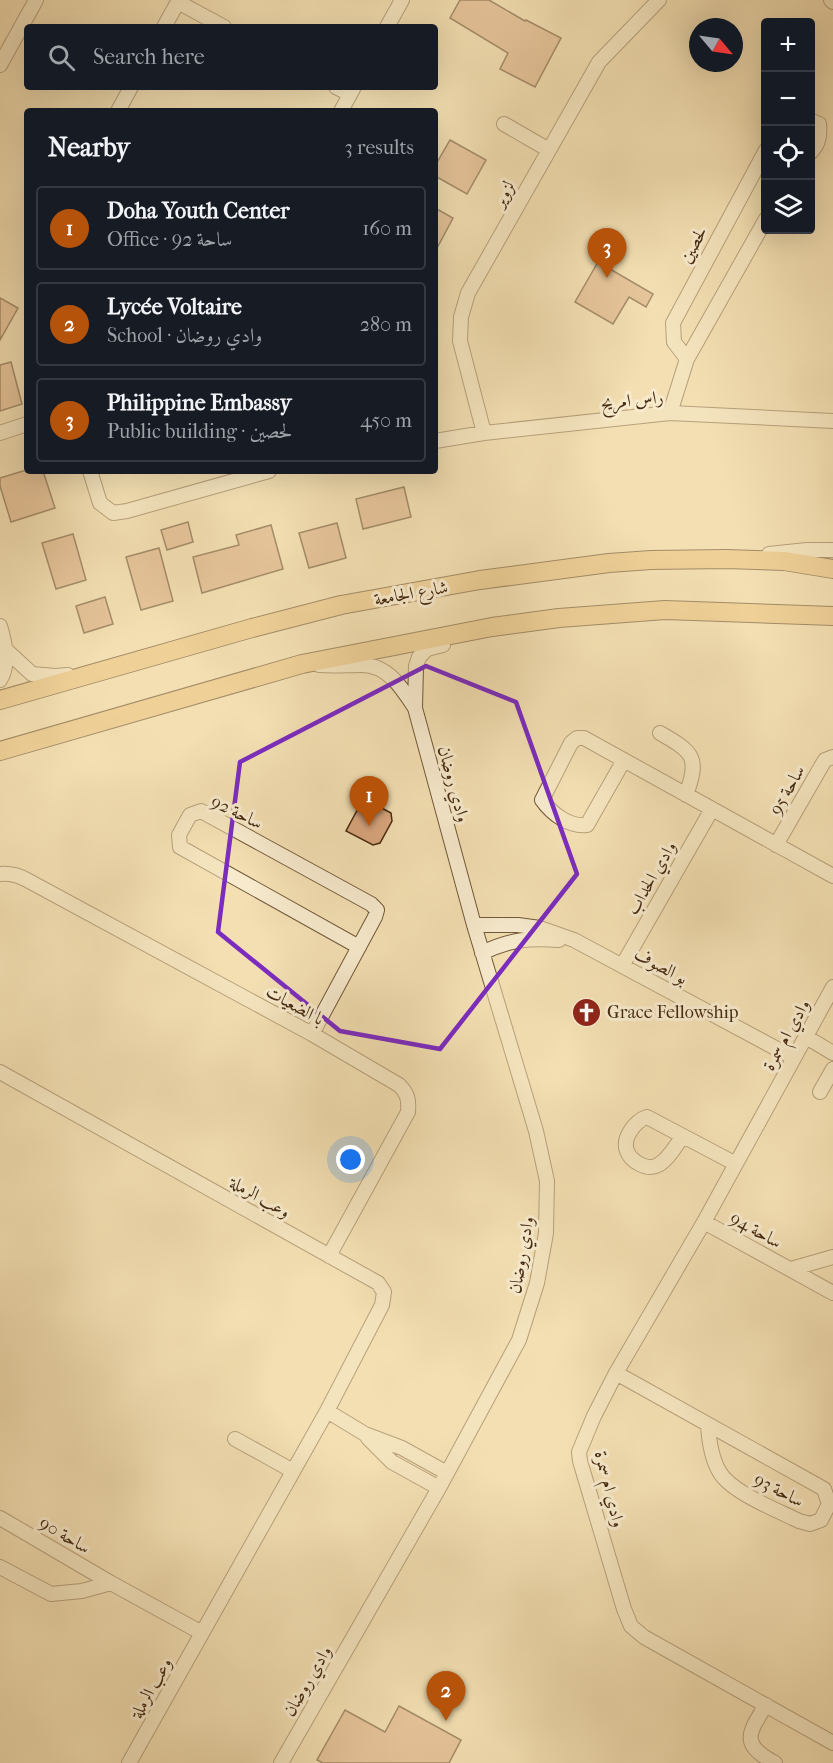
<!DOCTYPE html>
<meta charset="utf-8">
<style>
:root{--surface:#171b24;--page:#242831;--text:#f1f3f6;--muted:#9ea1a6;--line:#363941;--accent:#b45309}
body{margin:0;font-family:"IM FELL French Canon",Amiri,serif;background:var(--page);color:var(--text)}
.controls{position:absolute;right:18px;top:18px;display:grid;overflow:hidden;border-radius:6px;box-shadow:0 6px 24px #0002}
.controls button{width:54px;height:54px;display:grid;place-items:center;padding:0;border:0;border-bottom:2px solid var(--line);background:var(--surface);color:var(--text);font:30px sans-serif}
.compass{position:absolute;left:689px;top:18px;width:54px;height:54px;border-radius:50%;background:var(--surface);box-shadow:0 6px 24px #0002;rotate:119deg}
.you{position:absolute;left:351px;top:1160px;width:21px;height:21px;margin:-15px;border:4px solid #fff;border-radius:50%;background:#1a73e8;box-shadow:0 0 0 9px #1a73e833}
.badge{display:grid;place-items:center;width:39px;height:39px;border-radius:50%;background:var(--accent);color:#fff;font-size:20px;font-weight:700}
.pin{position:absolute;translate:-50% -50px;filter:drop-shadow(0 2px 3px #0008)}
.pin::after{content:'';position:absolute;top:32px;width:21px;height:18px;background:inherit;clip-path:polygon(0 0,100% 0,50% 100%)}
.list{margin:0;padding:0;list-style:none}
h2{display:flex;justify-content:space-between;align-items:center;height:78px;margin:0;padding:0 24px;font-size:26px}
h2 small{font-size:20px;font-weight:400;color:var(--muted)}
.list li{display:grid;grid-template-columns:39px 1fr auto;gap:18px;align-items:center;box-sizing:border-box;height:84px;margin:0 12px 12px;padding:0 12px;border:2px solid var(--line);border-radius:6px}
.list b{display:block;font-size:22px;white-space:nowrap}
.list p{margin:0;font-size:20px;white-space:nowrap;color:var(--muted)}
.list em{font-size:20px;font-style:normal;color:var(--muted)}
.icon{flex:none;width:33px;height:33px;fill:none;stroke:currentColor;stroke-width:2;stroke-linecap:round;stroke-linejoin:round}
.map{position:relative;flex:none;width:833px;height:1763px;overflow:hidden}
.search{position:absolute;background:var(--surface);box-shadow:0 6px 24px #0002;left:24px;top:24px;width:414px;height:66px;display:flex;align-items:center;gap:15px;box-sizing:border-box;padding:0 21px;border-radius:6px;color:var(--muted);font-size:22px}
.panel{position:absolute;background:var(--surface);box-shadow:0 6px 24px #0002;left:24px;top:108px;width:414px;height:366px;border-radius:6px}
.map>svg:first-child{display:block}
</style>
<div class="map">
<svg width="833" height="1763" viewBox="0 0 833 1763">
<rect width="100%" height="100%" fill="#f3dfb2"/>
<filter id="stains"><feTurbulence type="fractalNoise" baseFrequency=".00333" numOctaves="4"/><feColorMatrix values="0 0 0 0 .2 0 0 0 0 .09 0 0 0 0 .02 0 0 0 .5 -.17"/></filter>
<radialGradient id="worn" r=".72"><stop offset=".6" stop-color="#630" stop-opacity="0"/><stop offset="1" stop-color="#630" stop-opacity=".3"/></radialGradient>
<!-- building -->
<path fill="#daa67e" stroke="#462b10" stroke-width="1.5" d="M 460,0 L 489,0 L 525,21 L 526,20 L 561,38 L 535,87 L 500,69 L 508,53 L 450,18 Z
M 450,140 L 486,160 L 467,194 L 435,176 L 435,166 Z
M 435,208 L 453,218 L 435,252 Z
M 598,262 L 653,294 L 646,307 L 629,297 L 613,324 L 575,302 Z
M 0,298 L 18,308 L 0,340 Z
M 11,362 L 22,404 L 0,411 L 0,365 Z
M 23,471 L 43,471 L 55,508 L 11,522 L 0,486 L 0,478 Z
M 404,487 L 411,517 L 363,529 L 356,499 Z
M 188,522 L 193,542 L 167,550 L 161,530 Z
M 337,523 L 346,558 L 309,568 L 299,533 Z
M 271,525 L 283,569 L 202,593 L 193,557 L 239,545 L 236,535 Z
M 73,534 L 86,580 L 56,589 L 42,543 Z
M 159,548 L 173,601 L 141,610 L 126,557 Z
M 105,597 L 113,624 L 84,633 L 76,606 Z
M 367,800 L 391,813 L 392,821 L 380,843 L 373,845 L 346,831 L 361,803 Z
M 399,1706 L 461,1740 L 449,1763 L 323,1763 L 317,1760 L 345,1710 L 385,1732 Z"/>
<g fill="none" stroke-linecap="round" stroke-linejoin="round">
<defs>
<path id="minor" d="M 831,0 L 833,2
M 178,2 L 224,27
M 164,27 L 179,0
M 387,27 L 402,0
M 0,65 L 36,0
M 336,87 L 350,94
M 118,111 L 131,87
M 341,111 L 354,87
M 810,120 L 819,124 C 820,136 819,144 810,153
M 504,124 L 549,150
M 687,359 L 674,342 L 673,323 L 766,150
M 670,413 L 687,359 L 766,219
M 0,433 L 27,424
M 484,433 L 460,341 L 461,317 L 468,293 L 599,62 L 659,0
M 435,441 L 484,433 L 670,413 L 833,421
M 90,471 L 100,503 L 113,513 L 127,511 L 269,471
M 769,554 L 807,550 L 833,550
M 0,626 C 5,643 10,664 0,680
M 6,650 L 32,674 L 55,676 L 68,675
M 319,665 C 334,666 347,665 362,665 C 388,665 402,688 415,708
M 660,733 C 693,752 700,757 686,795
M 624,760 L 587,825 C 569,827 552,814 542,800 L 571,743 L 577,738 L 584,738 C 667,784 750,830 833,876
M 776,845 L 822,765 L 825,760 L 833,757
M 0,874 C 10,873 18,875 27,880 L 312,1034 L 399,1085 C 408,1094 409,1100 408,1112 L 329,1256
M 474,925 L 518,925 L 540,928 L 574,940 L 794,1058
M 482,953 C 510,939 529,938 559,940
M 622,966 L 712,809
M 833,987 L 704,1222 L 616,1373 L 594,1416 L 579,1452 L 580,1461 L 624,1609 L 631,1626 L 644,1637 L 833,1743
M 312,1034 L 375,917 L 377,910 L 371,904 L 201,811 L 190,815 L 179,835 L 180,847 L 359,947
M 806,1037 L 833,1053
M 0,1072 L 378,1283 L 384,1292 L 382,1305 L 327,1411 L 129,1763
M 820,1092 L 833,1069
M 683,1136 C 676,1145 668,1160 658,1165 C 648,1171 631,1162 627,1151 C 622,1138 635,1121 647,1117 L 736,1164
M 704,1222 L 833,1293
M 791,1269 L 833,1257
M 616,1373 L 824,1489 L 829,1504 L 821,1520 L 810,1524 L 799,1521 C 777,1510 730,1492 719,1471 C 711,1457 709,1441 708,1425
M 327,1411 L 365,1434 L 402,1448 L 447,1473
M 368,1438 L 392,1462 L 439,1488
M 235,1439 L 293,1471
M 0,1518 L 111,1583 L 202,1633
M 0,1567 L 51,1594 L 82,1591 L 111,1583
M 766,1705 C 748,1734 740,1744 775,1763
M 281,1763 L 439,1488 L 519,1340 L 537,1283 L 546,1233 L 547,1181 L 536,1131 L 474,925 L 415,708 L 416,666 L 419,657 L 427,649 L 443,645"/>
<path id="major" d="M 0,700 L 252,628 L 341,605 L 480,580 L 609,563 L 651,560 L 726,559 L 784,561 L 833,569
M 0,751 L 302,664 L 492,627 L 559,618 L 665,610 L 833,616"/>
</defs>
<!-- minor casing -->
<use href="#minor" stroke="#715838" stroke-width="16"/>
<!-- major casing -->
<use href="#major" stroke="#462b10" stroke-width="20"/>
<!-- minor -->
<use href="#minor" stroke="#f7eacd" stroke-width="14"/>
<!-- major -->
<use href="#major" stroke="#eac079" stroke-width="18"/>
</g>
<!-- marked area -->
<path d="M0 0H833V1763H0ZM 426,666 L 516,702 L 577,874 L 440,1049 L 340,1031 L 218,932 L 240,762 Z" fill="#f3dfb2" fill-opacity=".55" fill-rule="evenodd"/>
<path fill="none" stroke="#7b2cbf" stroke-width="4.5" stroke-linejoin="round" d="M 426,666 L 516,702 L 577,874 L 440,1049 L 340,1031 L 218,932 L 240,762 Z"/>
<!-- icons -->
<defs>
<symbol id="church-disc" viewBox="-11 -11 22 22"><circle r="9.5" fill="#8f2418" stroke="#f7eacd"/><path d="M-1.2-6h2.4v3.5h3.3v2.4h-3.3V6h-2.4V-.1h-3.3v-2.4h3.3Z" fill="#fff"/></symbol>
</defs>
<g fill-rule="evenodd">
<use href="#church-disc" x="570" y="996" width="33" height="33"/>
</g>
<g text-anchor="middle" stroke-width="6" stroke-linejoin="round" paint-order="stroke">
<!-- street labels -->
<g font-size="18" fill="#462b10" stroke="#f7eacd">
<text transform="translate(504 194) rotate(-60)" y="6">لزوير</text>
<text transform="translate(693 245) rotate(-62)" y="6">لحصين</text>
<text transform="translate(632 400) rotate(-6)" y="6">راس امريح</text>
<text transform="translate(411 593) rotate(-10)" y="6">شارع الجامعة</text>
<text transform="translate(454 784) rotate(75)" y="6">وادي روضان</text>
<text transform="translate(787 790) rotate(-61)" y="6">ساحة 95</text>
<text transform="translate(237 812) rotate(26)" y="6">ساحة 92</text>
<text transform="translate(651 878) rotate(-60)" y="6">وادي الحداب</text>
<text transform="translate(661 966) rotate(28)" y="6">بو الصوف</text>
<text transform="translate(295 1005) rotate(29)" y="6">با الضعيات</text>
<text transform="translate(786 1035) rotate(-61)" y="6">وادي ام سمرة</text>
<text transform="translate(260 1197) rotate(29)" y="6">وعب الرملة</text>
<text transform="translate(756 1230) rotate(29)" y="6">ساحة 94</text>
<text transform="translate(521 1255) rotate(-80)" y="6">وادي روضان</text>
<text transform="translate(610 1489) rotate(76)" y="6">وادي ام سمرة</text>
<text transform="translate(779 1490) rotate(27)" y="6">ساحة 93</text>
<text transform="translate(65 1535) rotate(30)" y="6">ساحة 90</text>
<text transform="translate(307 1681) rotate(-60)" y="6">وادي روضان</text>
<text transform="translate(151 1688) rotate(-61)" y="6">وعب الرملة</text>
</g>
<!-- poi labels -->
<g font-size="18" fill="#462b10" stroke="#f7eacd" text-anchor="start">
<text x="607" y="1018">Grace Fellowship</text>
</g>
</g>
<rect width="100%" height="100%" filter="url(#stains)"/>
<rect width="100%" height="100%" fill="url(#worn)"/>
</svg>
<div class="controls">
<button>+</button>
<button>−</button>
<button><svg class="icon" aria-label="locate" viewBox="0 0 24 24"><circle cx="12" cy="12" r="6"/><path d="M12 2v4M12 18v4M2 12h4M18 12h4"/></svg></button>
<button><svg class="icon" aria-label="layers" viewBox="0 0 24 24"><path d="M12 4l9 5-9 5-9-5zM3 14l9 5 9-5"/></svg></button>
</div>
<svg class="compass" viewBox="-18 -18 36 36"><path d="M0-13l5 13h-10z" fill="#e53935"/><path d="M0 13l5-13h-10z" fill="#9ea1a6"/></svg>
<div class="you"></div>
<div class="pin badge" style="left:369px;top:826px">1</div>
<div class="pin badge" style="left:446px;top:1721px">2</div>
<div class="pin badge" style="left:607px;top:278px">3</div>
<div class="search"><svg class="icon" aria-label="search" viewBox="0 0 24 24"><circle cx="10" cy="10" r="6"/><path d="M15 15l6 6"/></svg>Search here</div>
<section class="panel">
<h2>Nearby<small>3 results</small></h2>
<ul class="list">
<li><span class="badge">1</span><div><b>Doha Youth Center</b><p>Office · ساحة 92</p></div><em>160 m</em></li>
<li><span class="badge">2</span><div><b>Lycée Voltaire</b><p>School · وادي روضان</p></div><em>280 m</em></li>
<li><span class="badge">3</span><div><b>Philippine Embassy</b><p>Public building · لحصين</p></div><em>450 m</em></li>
</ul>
</section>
</div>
